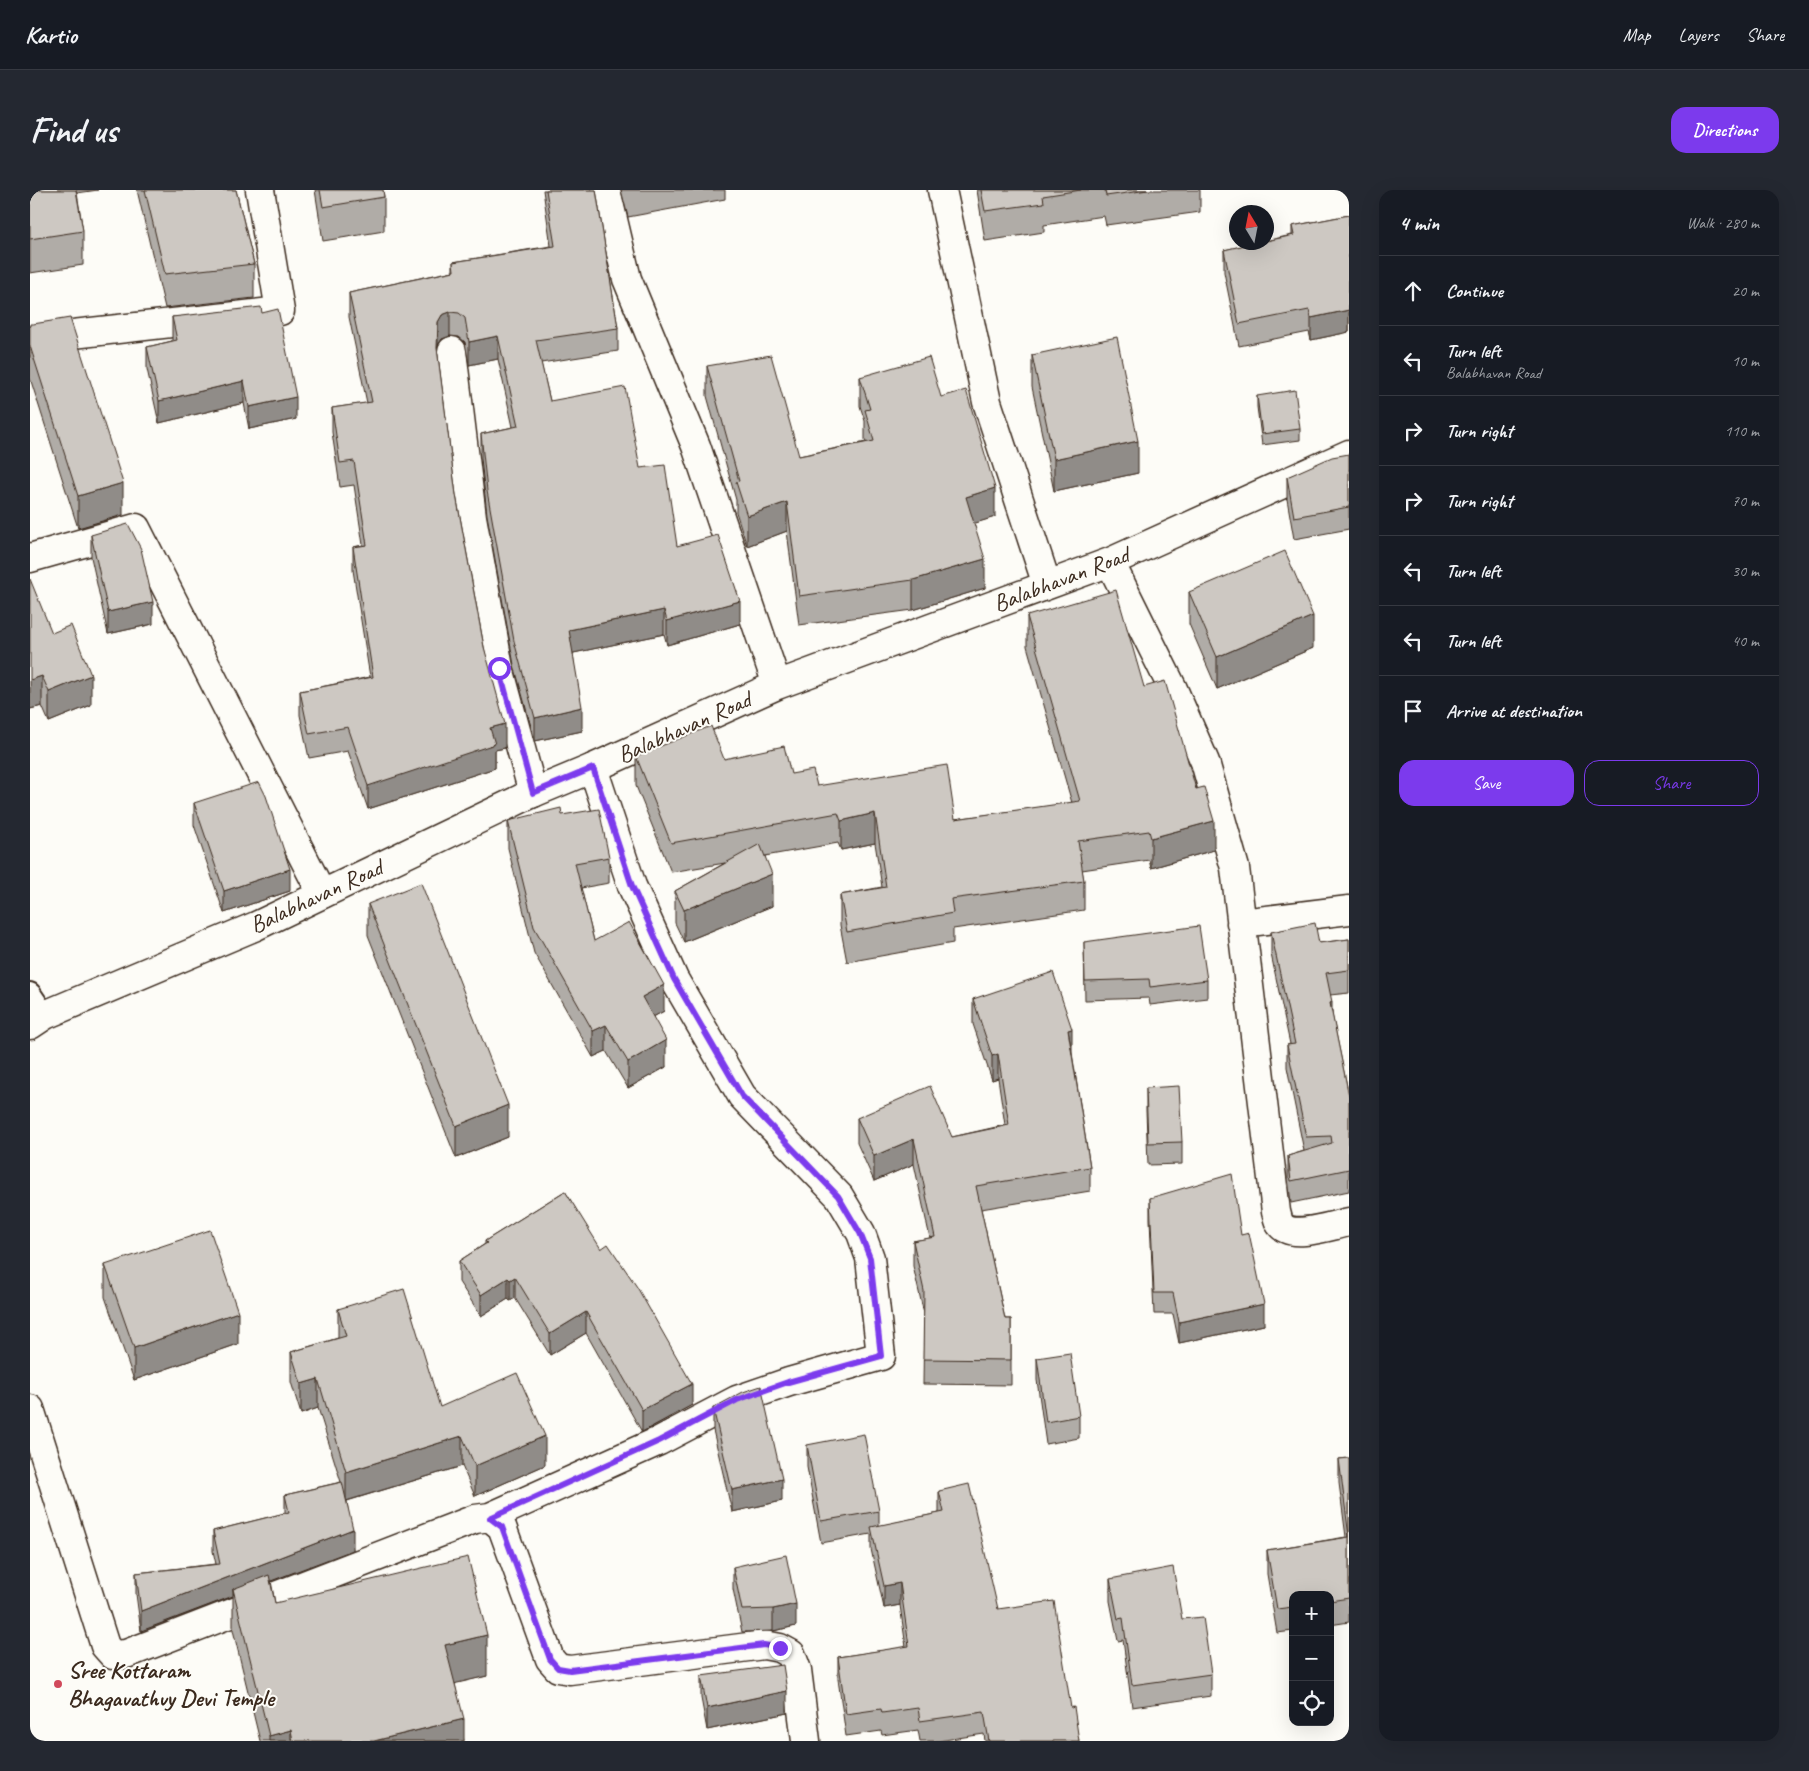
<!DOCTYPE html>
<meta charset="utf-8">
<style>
:root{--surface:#171b24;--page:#242831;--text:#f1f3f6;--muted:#9ea1a6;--line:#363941;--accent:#7c3aed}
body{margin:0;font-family:Caveat,sans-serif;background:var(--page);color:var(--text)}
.controls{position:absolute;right:15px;bottom:15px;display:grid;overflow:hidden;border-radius:10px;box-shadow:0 5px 20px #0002}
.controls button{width:45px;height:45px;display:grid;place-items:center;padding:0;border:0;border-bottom:1px solid var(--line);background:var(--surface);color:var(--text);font:25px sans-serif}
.compass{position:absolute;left:1199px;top:15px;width:45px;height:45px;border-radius:50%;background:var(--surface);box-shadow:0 5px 20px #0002;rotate:350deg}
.stop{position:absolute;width:15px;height:15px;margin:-11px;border:4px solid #7c3aed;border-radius:50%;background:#fff}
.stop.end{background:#7c3aed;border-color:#fff;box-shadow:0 1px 5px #0008}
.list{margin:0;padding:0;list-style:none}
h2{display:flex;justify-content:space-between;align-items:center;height:65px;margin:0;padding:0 20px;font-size:21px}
h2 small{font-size:16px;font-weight:400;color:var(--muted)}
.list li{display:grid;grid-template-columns:32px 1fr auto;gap:15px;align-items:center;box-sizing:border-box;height:70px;padding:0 20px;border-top:1px solid var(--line)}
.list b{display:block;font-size:19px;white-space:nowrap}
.list p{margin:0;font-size:16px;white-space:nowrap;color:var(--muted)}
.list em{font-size:16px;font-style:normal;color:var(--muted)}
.actions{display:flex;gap:10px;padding:15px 20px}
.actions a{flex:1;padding:11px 0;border:1px solid var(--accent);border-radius:15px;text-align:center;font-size:18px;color:var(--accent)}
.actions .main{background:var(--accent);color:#fff}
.icon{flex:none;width:28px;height:28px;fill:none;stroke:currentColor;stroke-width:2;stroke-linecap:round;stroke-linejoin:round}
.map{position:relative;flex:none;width:1319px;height:1551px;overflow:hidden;border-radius:15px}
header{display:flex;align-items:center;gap:30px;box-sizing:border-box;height:70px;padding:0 25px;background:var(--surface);border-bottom:1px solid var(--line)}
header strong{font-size:24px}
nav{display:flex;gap:28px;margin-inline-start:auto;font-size:18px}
.intro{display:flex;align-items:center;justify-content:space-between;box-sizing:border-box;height:120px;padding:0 30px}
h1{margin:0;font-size:35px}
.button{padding:12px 22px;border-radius:15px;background:var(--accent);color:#fff;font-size:18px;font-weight:700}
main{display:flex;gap:30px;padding:0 30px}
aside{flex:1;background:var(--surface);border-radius:15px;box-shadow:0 5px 20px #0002}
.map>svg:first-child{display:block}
</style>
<header>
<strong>Kartio</strong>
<nav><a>Map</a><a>Layers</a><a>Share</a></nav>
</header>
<div class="intro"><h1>Find us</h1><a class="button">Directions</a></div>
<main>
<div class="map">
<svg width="1319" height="1551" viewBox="0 0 1319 1551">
<rect width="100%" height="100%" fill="#fdfcf7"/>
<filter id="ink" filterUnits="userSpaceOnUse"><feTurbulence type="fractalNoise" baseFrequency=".02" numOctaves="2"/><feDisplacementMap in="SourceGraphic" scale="10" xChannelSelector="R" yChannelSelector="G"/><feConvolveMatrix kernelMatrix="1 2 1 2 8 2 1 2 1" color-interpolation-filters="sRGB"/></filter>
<g filter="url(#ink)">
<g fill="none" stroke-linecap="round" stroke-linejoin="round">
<defs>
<path id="service" d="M 0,803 L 15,825"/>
<path id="minor" d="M 576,0 L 597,89 L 666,256 L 747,495
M 912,0 L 957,212 L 1017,395
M 0,151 L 34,145 L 250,121 L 230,0
M 422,161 L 442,327 L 469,478 L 503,603
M 0,368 L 106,338 L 292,704
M 1080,372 L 1143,499 L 1175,572 L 1205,678 L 1246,1022 C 1247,1025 1248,1031 1250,1034 C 1261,1050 1303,1035 1319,1032
M 1211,733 L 1319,720
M 0,1219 L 75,1456 L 83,1465 L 96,1464 L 445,1329 L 460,1327 L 472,1337 L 520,1469 L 528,1478 L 540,1480 L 734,1455 L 750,1458 L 761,1464 L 767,1480 L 776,1551
M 460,1327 L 629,1251 L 707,1210 L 759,1192 L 851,1166 L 840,1068 L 831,1043 L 809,1006 L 712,906 L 644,789 L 602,696 L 563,578 L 747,495 L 1080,372 L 1319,264"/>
<path id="secondary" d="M 0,835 L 15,825 L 226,736 L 503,603 L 563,578"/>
</defs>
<!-- service casing -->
<use href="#service" stroke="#3b2a1e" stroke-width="24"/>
<!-- minor casing -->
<use href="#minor" stroke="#3b2a1e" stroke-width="31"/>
<!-- secondary casing -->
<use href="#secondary" stroke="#3b2a1e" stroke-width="31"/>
<!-- service -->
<use href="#service" stroke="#fdfcf7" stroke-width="20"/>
<!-- minor -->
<use href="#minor" stroke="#fdfcf7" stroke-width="28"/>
<!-- secondary -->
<use href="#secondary" stroke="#fdfcf7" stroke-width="28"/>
</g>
<!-- wall -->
<path fill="#b0aca7" stroke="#3b2a1e" d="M 0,0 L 68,0 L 47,3 L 53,41 L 53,75 L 0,83 Z
M 107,0 L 206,0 L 224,74 L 224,108 L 135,118 Z
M 285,0 L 353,0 L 354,7 L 354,41 L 293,51 Z
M 513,0 L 566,0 L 588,138 L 588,161 L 511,173 L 520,211 L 610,278 L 647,356 L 710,434 L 637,455 L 634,444 L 543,463 L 552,541 L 505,551 L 484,475 L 457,325 L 451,268 L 451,244 L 483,237 L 468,169 L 439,175 L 435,152 L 429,147 L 420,146 L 412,149 L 408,155 L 407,160 L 426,305 L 454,457 L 475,558 L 465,560 L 465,578 L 338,619 L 318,561 L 279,568 L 270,525 L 270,501 L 340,487 L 323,380 L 323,357 L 333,355 L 324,295 L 310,297 L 302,242 L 302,218 L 337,213 L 319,127 L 319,103 L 423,81 L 423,72 L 521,56 Z
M 591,0 L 695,0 L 695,9 L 598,27 Z
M 947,0 L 1170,0 L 1170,22 L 1076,35 L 1074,26 L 1014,35 L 1014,42 L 955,51 Z
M 1319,25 L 1319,142 L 1281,150 L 1279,142 L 1209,156 L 1194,82 L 1194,60 L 1262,45 L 1262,36 Z
M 232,123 L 266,229 L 219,239 L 214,213 L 129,233 L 117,179 L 117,157 L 142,151 L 142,127 Z
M 0,156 L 93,325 L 48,338 L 0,188 Z
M 1002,165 L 1108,283 L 1024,301 L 1002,197 Z
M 677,176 L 769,266 L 836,252 L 835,250 L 835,231 L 830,216 L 830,187 L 911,207 L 965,327 L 944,333 L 955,398 L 883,420 L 769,435 L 757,341 L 717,356 L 706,322 L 706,310 L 677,206 Z
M 1227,206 L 1270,239 L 1270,250 L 1232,255 L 1227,217 Z
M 1319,264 L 1319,339 L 1264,349 L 1257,309 L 1257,287 Z
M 61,345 L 123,434 L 78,444 L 61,367 Z
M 1159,402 L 1283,458 L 1187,499 L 1159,434 Z
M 997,426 L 1114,497 L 1166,599 L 1184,660 L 1121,678 L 1119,670 L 1052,680 L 1054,691 L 1054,720 L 923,739 L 923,753 L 817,772 L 810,735 L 810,705 L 852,697 L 845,653 L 811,660 L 808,653 L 735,666 L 742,716 L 654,752 L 645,733 L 645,701 L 695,673 L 641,682 L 606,596 L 606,566 L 694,569 L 761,584 L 787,596 L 925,629 L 1042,613 L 997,456 Z
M 22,443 L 61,515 L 19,532 L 12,516 L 0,519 Z
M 164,613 L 260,701 L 194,723 L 164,635 Z
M 532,625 L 579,667 L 579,693 L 551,698 L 564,751 L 634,821 L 623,827 L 636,877 L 598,898 L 576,861 L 563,867 L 504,763 L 478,658 L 478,631 Z
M 338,714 L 478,947 L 426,968 L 338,745 Z
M 1241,742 L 1289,753 L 1319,749 L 1319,803 L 1300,805 L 1302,824 L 1319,906 L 1319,1001 L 1261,1013 L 1258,988 L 1258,966 L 1274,961 L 1257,877 L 1257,855 L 1260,854 L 1241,764 Z
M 1054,752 L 1177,790 L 1177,808 L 1120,815 L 1119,808 L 1055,810 Z
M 943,809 L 1042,863 L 1060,977 L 1060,1001 L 951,1019 L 975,1129 L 981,1129 L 981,1195 L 893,1194 L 894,1124 L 883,1076 L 883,1051 L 900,1048 L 884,974 L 844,991 L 827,953 L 827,928 L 922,947 L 975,935 L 968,888 L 962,890 L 943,834 Z
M 1116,898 L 1152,952 L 1152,974 L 1118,975 L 1116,920 Z
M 535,1001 L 662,1215 L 612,1242 L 556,1143 L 520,1165 L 485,1108 L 480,1111 L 478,1109 L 451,1126 L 429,1092 L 429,1071 L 455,1054 L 455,1051 Z
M 1120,1008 L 1211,1045 L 1234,1135 L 1149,1153 L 1143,1124 L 1124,1124 L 1120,1029 Z
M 75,1075 L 208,1154 L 104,1190 L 75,1107 Z
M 308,1119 L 410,1217 L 515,1275 L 445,1306 L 432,1276 L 317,1311 L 323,1360 L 241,1391 L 245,1413 L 457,1486 L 425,1493 L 434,1551 L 230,1551 L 203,1440 L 203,1406 L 111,1441 L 106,1404 L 106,1383 L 186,1374 L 183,1361 L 183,1341 L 255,1323 L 255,1305 L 311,1292 L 288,1218 L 271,1224 L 261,1192 L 261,1162 L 308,1148 Z
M 1007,1168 L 1049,1226 L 1049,1248 L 1016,1254 L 1007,1190 Z
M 683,1218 L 752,1311 L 702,1322 L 683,1240 Z
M 777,1255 L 849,1321 L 849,1336 L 909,1323 L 909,1301 L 968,1419 L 1041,1518 L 1049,1551 L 955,1551 L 954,1544 L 908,1551 L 890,1551 L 888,1540 L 852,1545 L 851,1541 L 816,1546 L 808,1489 L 808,1467 L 876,1457 L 870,1415 L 854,1418 L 841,1359 L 841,1344 L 791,1353 L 777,1277 Z
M 1319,1268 L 1319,1432 L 1300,1435 L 1300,1405 L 1263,1405 L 1263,1441 L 1247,1443 L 1237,1384 L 1237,1360 L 1316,1347 L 1309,1293 L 1309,1269 Z
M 703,1377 L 766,1436 L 743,1441 L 712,1442 L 703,1399 Z
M 1080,1389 L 1152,1429 L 1181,1484 L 1181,1506 L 1102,1517 L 1093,1450 L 1088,1451 L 1080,1411 Z
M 671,1486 L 757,1523 L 677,1540 L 671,1508 Z"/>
<!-- shaded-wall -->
<path fill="#908c88" stroke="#3b2a1e" d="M 1319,120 L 1319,142 L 1281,150 L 1281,128 Z
M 420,122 L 420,146 L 412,149 L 408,155 L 408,132 L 412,125 Z
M 468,146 L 468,169 L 439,175 L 439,152 Z
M 214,191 L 214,213 L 129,233 L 129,211 Z
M 266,207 L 266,229 L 219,239 L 219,217 Z
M 1108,251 L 1108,283 L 1024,301 L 1024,269 Z
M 93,293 L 93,325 L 48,338 L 48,306 Z
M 965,298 L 965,327 L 936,336 L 936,307 Z
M 757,312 L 757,341 L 717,356 L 717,326 Z
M 955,369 L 955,398 L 883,420 L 883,390 Z
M 710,411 L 710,434 L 637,455 L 637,431 Z
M 123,412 L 123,434 L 78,444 L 78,422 Z
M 634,420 L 634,444 L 539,464 L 539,440 Z
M 1283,426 L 1283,458 L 1187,499 L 1187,467 Z
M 61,485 L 61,515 L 19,532 L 19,502 Z
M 12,486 L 12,516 L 0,519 L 0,490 Z
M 552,517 L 552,541 L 505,551 L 505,528 Z
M 475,534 L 475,558 L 465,560 L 465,578 L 338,619 L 338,596 L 460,538 Z
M 845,623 L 845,653 L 811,660 L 811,631 Z
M 1184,631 L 1184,660 L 1121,678 L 1121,648 Z
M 260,679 L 260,701 L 194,723 L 194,701 Z
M 742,684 L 742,716 L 654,752 L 654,720 Z
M 634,795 L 634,821 L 612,833 L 612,807 Z
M 1302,812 L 1302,835 L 1300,813 Z
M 576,835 L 576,861 L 563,867 L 563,841 Z
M 1042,839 L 1042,863 L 1038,840 Z
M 636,850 L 636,877 L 598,898 L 598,872 Z
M 968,864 L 968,888 L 962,890 L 962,866 Z
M 478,915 L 478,947 L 426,968 L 426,936 Z
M 884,949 L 884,974 L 844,991 L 844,966 Z
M 485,1087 L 485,1108 L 480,1111 L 480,1090 Z
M 478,1088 L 478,1109 L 451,1126 L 451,1105 Z
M 1234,1114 L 1234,1135 L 1149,1153 L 1149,1132 Z
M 208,1122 L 208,1154 L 104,1190 L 104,1158 Z
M 556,1122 L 556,1143 L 520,1165 L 520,1144 Z
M 288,1189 L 288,1218 L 271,1224 L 271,1194 Z
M 662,1194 L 662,1215 L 612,1242 L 612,1220 Z
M 432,1246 L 432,1276 L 316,1311 L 316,1282 Z
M 515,1246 L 515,1275 L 445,1306 L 445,1276 Z
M 752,1289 L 752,1311 L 702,1322 L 702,1300 Z
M 323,1339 L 323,1360 L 204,1405 L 203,1399 L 203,1406 L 111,1441 L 111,1421 Z
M 870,1393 L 870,1415 L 854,1418 L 854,1396 Z
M 766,1414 L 766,1436 L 743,1441 L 743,1419 Z
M 457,1445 L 457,1486 L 415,1496 L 415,1455 Z
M 757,1501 L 757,1523 L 677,1540 L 677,1518 Z
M 434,1529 L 434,1551 L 344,1551 Z
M 261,1540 L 261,1551 L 239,1551 L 239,1546 Z"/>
<!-- building -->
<path fill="#cdc8c2" stroke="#3b2a1e" d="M 0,0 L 46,0 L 53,41 L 0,49 Z
M 115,0 L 206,0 L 224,74 L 135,84 Z
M 290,0 L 353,0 L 354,7 L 293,17 Z
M 516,0 L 566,0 L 588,138 L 506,150 L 520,211 L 595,197 L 610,278 L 635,275 L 647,356 L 688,345 L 710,411 L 637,431 L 634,420 L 539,440 L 552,517 L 505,528 L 484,451 L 457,301 L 451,244 L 488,236 L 468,146 L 439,152 L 435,128 L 429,123 L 420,122 L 412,125 L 408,132 L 407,158 L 426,305 L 454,457 L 475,534 L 460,538 L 465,554 L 338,596 L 318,537 L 279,544 L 270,501 L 343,487 L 323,357 L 337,355 L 324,271 L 310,273 L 302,218 L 342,212 L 319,103 L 424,81 L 423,72 L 525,56 Z
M 951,0 L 1051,0 L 1013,6 L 1014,13 L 955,21 Z
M 1075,0 L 1118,0 L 1076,6 Z
M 1319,25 L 1319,120 L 1281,128 L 1279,120 L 1209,134 L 1194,60 L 1228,52 L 1236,52 L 1236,51 L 1264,45 L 1262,36 Z
M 231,117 L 232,123 L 248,119 L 266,207 L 219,217 L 214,191 L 129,211 L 117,157 L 147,150 L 142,127 Z
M 40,128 L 93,293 L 48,306 L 0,156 L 0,134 L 3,134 Z
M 1087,147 L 1108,251 L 1024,269 L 1002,165 Z
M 741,165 L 769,266 L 844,251 L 835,220 L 840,219 L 830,187 L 899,167 L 911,207 L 936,200 L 965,298 L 936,307 L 955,369 L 883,390 L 769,406 L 757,312 L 717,326 L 706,292 L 709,291 L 677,176 Z
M 1265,200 L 1270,239 L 1232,244 L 1227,206 Z
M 1319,264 L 1319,317 L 1264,327 L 1257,287 L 1302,267 Z
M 98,334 L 111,359 L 123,412 L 78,422 L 61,345 Z
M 1255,361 L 1283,426 L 1187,467 L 1159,402 Z
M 0,389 L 22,443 L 41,435 L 61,485 L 19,502 L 12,486 L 0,490 Z
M 1086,400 L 1114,497 L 1135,491 L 1166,599 L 1174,597 L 1184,631 L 1121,648 L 1119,641 L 1048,651 L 1054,691 L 921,709 L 923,723 L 817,742 L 810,705 L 856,697 L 845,623 L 811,631 L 808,623 L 641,653 L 606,566 L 681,536 L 694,569 L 754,556 L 761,584 L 783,580 L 787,596 L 917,575 L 925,629 L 1050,611 L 997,426 Z
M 229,592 L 236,606 L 260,679 L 194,701 L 164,613 Z
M 531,618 L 532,625 L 569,619 L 579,667 L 545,673 L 564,751 L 599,732 L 634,795 L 612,807 L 636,850 L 598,872 L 576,835 L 563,841 L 504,737 L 478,631 Z
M 730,654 L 742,684 L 654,720 L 645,701 Z
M 391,693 L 478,915 L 426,936 L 338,714 Z
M 1285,733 L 1289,753 L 1319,749 L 1319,780 L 1296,783 L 1302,812 L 1300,813 L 1319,906 L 1319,979 L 1261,991 L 1258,966 L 1302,953 L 1301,946 L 1276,947 L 1257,855 L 1265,854 L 1241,742 Z
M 1169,736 L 1177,790 L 1120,797 L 1119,789 L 1055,791 L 1054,752 Z
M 1023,782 L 1042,839 L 1038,840 L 1060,977 L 946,996 L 975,1129 L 981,1129 L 981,1170 L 893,1169 L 894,1101 L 883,1051 L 905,1047 L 884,949 L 844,966 L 827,928 L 900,896 L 922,947 L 979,935 L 968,864 L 962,866 L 943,809 Z
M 1149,896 L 1152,952 L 1118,953 L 1116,898 Z
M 1202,984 L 1211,1045 L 1219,1043 L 1234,1114 L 1149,1132 L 1143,1103 L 1124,1103 L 1120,1008 Z
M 535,1001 L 571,1059 L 578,1054 L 607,1097 L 662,1194 L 612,1220 L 556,1122 L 520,1144 L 485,1087 L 480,1090 L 478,1088 L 451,1105 L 429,1071 L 457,1053 L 455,1051 Z
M 180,1040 L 208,1122 L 104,1158 L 75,1075 Z
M 374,1099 L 410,1217 L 487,1183 L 515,1246 L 445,1276 L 432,1246 L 316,1282 L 288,1189 L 271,1194 L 261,1162 L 316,1146 L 308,1119 Z
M 1040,1163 L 1049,1226 L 1016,1232 L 1007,1168 Z
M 731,1196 L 752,1289 L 702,1300 L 683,1218 L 713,1202 Z
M 834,1244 L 849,1321 L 791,1331 L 777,1255 Z
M 1319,1268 L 1319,1408 L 1300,1411 L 1300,1405 L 1263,1405 L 1263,1417 L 1247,1419 L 1237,1360 L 1319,1347 L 1309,1269 Z
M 312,1292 L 323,1339 L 111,1421 L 106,1383 L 190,1374 L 183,1341 L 259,1322 L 255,1305 Z
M 939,1294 L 968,1419 L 1024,1411 L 1041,1518 L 1044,1517 L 1049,1551 L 959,1551 L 954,1522 L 890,1531 L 888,1518 L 852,1523 L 851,1519 L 816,1524 L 808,1467 L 879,1456 L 870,1393 L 854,1396 L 841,1337 L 914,1322 L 909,1301 Z
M 756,1365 L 766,1414 L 743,1419 L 712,1420 L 703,1377 Z
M 438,1367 L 457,1445 L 415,1455 L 434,1529 L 344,1551 L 263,1551 L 261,1540 L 239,1546 L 203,1399 L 239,1385 L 245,1413 Z
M 1143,1377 L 1152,1429 L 1173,1427 L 1181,1484 L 1102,1495 L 1093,1428 L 1088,1429 L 1080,1389 Z
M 753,1475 L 757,1501 L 677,1518 L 671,1486 Z"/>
</g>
<g fill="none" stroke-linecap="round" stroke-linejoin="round" filter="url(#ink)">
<!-- route -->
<path stroke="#7c3aed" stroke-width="6" d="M 469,478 L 503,603 L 563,578 L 602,696 L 644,789 L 712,906 L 808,1006 L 830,1043 L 840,1068 L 851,1166 L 758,1192 L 707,1210 L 629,1251 L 460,1328 L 472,1337 L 520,1469 L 528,1478 L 540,1480 L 734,1455 L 750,1458"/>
</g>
<!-- markers -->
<circle fill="#d1495b" stroke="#fdfcf7" stroke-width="2" cx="28" cy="1494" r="5"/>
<g text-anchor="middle" stroke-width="4" stroke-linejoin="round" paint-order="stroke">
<!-- street labels -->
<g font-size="24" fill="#3b2a1e" stroke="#fdfcf7">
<text transform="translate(1031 389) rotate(-21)" y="8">Balabhavan Road</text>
<text transform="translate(654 537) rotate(-24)" y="8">Balabhavan Road</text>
<text transform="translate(286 706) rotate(-25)" y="8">Balabhavan Road</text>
</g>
<!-- poi labels -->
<g font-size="24" font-weight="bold" fill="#3b2a1e" stroke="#fdfcf7" text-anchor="start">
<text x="38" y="1488">Sree Kottaram<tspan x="38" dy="28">Bhagavathvy Devi Temple</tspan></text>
</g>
</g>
</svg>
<div class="controls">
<button>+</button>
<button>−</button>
<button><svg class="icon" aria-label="locate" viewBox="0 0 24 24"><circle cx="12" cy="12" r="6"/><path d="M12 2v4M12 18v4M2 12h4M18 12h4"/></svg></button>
</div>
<svg class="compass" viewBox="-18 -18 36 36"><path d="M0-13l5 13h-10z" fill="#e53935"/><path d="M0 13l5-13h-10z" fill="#9ea1a6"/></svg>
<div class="stop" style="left:469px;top:478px"></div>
<div class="stop end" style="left:750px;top:1458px"></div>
</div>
<aside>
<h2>4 min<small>Walk · 280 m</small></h2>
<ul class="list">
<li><svg class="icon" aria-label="ahead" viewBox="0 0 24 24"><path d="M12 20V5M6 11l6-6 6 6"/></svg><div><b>Continue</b></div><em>20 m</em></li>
<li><svg class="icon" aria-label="left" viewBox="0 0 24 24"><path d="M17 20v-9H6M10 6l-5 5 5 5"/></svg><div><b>Turn left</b><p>Balabhavan Road</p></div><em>10 m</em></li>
<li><svg class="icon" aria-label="right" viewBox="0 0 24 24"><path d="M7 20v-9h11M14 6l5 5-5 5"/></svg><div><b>Turn right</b></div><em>110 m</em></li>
<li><svg class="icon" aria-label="right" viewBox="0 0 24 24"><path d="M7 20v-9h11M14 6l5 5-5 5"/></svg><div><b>Turn right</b></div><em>70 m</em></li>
<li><svg class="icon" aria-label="left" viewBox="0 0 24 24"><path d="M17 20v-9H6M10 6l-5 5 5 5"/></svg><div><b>Turn left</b></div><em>30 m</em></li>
<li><svg class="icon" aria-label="left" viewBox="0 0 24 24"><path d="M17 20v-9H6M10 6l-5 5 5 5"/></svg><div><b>Turn left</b></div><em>40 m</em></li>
<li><svg class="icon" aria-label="arrive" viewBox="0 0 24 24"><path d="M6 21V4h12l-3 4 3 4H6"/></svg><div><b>Arrive at destination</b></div></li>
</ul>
<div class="actions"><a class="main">Save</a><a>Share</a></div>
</aside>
</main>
